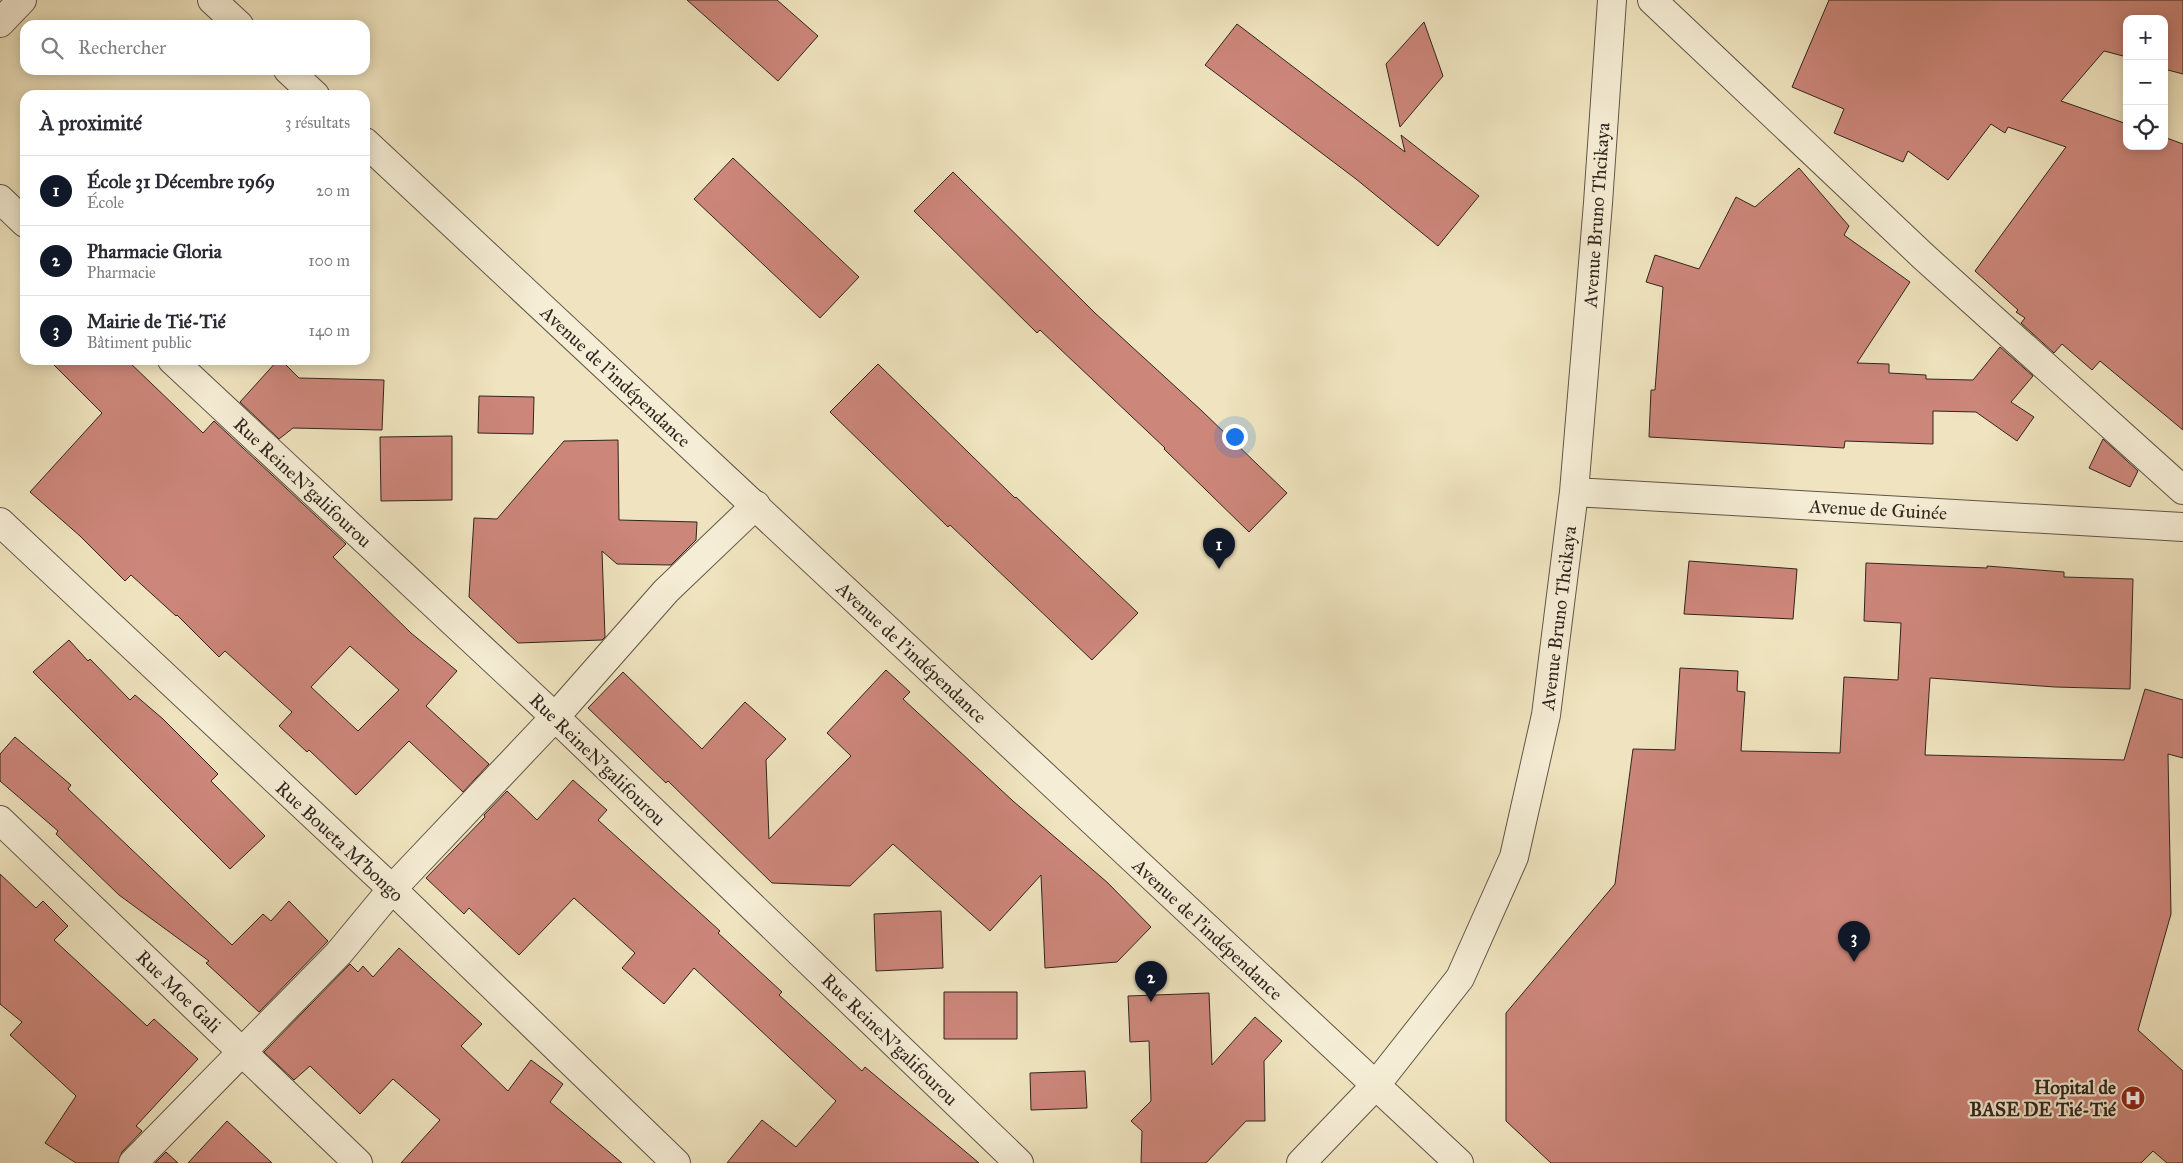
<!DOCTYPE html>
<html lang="fr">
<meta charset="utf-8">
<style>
:root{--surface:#fff;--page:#f2f2f3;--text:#2b2b33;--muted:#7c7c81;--line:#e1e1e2;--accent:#111827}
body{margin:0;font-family:"IM FELL Great Primer",serif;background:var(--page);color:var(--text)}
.controls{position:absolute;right:15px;top:15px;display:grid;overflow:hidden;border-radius:10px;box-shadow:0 2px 12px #0003}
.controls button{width:45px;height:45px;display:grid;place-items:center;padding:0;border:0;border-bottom:1px solid var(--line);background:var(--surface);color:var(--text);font:25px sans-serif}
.you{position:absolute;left:1234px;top:436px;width:18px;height:18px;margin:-12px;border:4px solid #fff;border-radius:50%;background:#1a73e8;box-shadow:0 0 0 8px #1a73e833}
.badge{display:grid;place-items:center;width:32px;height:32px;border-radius:50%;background:var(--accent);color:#fff;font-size:16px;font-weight:700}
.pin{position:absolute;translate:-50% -41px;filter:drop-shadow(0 1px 2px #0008)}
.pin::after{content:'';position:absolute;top:26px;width:18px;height:15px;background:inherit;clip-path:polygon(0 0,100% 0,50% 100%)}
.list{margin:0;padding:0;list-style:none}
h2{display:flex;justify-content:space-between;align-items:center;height:65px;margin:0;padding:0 20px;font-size:21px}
h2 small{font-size:16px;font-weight:400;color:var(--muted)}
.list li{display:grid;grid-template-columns:32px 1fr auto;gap:15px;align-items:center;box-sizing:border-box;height:70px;padding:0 20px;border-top:1px solid var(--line)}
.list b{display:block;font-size:19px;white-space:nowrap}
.list p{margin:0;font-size:16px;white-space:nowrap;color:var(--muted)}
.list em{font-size:16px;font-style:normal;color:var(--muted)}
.icon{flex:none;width:28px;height:28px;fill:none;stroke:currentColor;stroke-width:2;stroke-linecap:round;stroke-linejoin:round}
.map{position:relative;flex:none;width:2183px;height:1163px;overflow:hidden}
.search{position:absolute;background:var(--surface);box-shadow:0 2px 12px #0003;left:20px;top:20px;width:350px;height:55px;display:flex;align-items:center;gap:12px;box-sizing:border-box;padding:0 18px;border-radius:15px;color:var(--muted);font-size:19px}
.panel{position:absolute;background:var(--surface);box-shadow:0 2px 12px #0003;left:20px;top:90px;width:350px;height:275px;border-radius:15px}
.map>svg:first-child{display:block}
</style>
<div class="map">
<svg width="2183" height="1163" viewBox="0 0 2183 1163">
<rect width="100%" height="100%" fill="#efe4bf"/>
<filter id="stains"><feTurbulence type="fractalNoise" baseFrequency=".004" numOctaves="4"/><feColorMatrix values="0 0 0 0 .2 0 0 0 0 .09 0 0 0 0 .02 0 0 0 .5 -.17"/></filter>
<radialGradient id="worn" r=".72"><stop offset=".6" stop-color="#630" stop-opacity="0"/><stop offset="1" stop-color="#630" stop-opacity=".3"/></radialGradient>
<!-- building -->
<path fill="#cc867a" stroke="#30251e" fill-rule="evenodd" d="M 687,0 L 777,0 L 818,36 L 778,81 Z
M 1829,0 L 2183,0 L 2183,74 L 2164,69 L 2164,19 L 2127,19 L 2127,57 L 2104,51 L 2061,101 L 2127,124 L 2127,146 L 2164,146 L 2164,137 L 2183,144 L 2183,430 L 2100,361 L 2092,370 L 2062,344 L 2054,353 L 2021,323 L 2025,318 L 2016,312 L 2018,310 L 1975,271 L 2066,147 L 2008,127 L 2005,133 L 1991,124 L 1948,180 L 1908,151 L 1903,162 L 1834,133 L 1844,109 L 1792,87 Z
M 1424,22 L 1443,76 L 1400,127 L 1386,64 Z
M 1237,24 L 1405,152 L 1401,135 L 1479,196 L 1438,246 L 1356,179 L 1205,65 Z
M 733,158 L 859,277 L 820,318 L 694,199 Z
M 1799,168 L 1849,226 L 1844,235 L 1910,282 L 1857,363 L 1889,364 L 1889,373 L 1926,375 L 1926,379 L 1973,380 L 2000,347 L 2033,376 L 2011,402 L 2034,417 L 2017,441 L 1976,412 L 1933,411 L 1933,444 L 1845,441 L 1844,448 L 1649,437 L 1651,390 L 1655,390 L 1663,287 L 1646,282 L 1655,255 L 1699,269 L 1736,197 L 1755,207 Z
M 953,172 L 1095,313 L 1202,411 L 1287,493 L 1249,532 L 1164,449 L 1165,448 L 1040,330 L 1037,333 L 914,211 Z
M 49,360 L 127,360 L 203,433 L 214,421 L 346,544 L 333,557 L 411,633 L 457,671 L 426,706 L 489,764 L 463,792 L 409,741 L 356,795 L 309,750 L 307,752 L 279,726 L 292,712 L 225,651 L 219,657 L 177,615 L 176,616 L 131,575 L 125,581 L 80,536 L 30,492 L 102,413 ZM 350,646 L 399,690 L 358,731 L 311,687 Z
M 278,360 L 281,360 L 299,378 L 384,380 L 382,430 L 293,428 L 279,439 L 240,402 Z
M 878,364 L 1015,498 L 1016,497 L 1138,613 L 1092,660 L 950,525 L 948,527 L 830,412 Z
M 479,396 L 534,397 L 533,434 L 478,433 Z
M 452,436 L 452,500 L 381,501 L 380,437 Z
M 2103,439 L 2138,471 L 2130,487 L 2089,468 Z
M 618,440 L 619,520 L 697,522 L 696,540 L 671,565 L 617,564 L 602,551 L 605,637 L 602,640 L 518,643 L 469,597 L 474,518 L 497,519 L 564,441 Z
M 1689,561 L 1797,569 L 1793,619 L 1684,614 Z
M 1866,563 L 1987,568 L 1987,566 L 2064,572 L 2064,577 L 2133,579 L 2130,689 L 2055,687 L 1930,678 L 1925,755 L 2124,760 L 2145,689 L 2183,700 L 2183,758 L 2168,754 L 2171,914 L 2138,1030 L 2183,1071 L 2183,1163 L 2167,1163 L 2153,1151 L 2141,1163 L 1551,1163 L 1506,1121 L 1506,1013 L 1615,884 L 1633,749 L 1675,750 L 1680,668 L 1738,671 L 1737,691 L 1745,692 L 1741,751 L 1840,753 L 1844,677 L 1898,680 L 1901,623 L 1864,621 Z
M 69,640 L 88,661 L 90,659 L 130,700 L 135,695 L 163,719 L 218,774 L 211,781 L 265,836 L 230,869 L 33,672 Z
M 886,670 L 910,692 L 903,699 L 1013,801 L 1108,883 L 1151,927 L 1117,962 L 1045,968 L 1041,875 L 990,931 L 893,844 L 850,886 L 772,883 L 668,781 L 666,783 L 588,708 L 623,672 L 702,749 L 745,702 L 786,739 L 766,760 L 769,839 L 851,756 L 827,733 Z
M 15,737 L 71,785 L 68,789 L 232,945 L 263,914 L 271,921 L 289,901 L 328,941 L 259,1012 L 206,963 L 209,961 L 119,895 L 56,834 L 58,831 L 0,781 L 0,754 Z
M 573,780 L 607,810 L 598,820 L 720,931 L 718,933 L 782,992 L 779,995 L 862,1071 L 865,1067 L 979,1163 L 727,1163 L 762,1120 L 796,1147 L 836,1101 L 694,968 L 664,1004 L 622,968 L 635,953 L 574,898 L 519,955 L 469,908 L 464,914 L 426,878 L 485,817 L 484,815 L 507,791 L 537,820 Z
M 0,874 L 36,908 L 43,901 L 68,926 L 54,940 L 147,1026 L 154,1019 L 198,1059 L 136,1126 L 142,1131 L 122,1152 L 118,1163 L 76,1163 L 45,1143 L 76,1096 L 10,1035 L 22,1022 L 0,1004 Z
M 941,911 L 943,968 L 876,971 L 874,914 Z
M 399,948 L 482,1024 L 461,1046 L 508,1091 L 531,1060 L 563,1084 L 550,1102 L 622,1163 L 401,1163 L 440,1120 L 393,1079 L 360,1114 L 310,1066 L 294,1080 L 264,1052 L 350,964 L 358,972 L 363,966 L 373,977 Z
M 944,992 L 1017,992 L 1017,1039 L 944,1039 Z
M 1209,993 L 1212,1065 L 1255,1017 L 1282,1041 L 1264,1061 L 1265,1121 L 1246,1121 L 1206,1163 L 1141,1163 L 1142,1131 L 1131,1121 L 1151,1101 L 1149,1041 L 1130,1042 L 1128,996 Z
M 1085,1071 L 1087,1108 L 1031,1110 L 1030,1073 Z
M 227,1121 L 272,1163 L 188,1163 Z
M 166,1152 L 178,1163 L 155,1163 Z"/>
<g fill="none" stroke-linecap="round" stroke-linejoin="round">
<defs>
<path id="minor" d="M 1652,0 L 1924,257 L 2183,490
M 0,23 L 22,0
M 0,199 L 25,223
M 172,360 L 555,717 L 1019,1163
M 1574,492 L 2183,527
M 0,522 L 392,889 L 676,1163
M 0,820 L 358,1163
M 133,1163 L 339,953 L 392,889 L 555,717 L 666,591 L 756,505
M 1301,1163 L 1375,1086 L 1460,978 L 1514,857 L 1546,715 L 1574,492 L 1598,203 L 1612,0"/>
<path id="tertiary" d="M 212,0 L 239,25
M 288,70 L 315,95
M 365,142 L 1459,1163"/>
</defs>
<!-- minor casing -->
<use href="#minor" stroke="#605546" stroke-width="30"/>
<!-- tertiary casing -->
<use href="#tertiary" stroke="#605546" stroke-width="30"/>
<!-- minor -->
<use href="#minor" stroke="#f5edd5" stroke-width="28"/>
<!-- tertiary -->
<use href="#tertiary" stroke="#f5edd5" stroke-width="28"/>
</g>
<!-- icons -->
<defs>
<symbol id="hospital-disc" viewBox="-11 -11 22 22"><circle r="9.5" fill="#8f2418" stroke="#f5edd5"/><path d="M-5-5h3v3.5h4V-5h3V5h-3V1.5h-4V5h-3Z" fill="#fff"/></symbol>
</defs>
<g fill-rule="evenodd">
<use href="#hospital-disc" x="2119" y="1084" width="28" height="28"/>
</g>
<g text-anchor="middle" stroke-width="4.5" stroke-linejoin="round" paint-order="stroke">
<!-- street labels -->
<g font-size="19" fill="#30251e" stroke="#f5edd5">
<text transform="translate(1596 215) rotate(-86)" y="7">Avenue Bruno Thcikaya</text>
<text transform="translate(616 376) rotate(43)" y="7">Avenue de l'indépendance</text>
<text transform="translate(303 482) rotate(43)" y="7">Rue ReineN'galifourou</text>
<text transform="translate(1878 509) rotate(3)" y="7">Avenue de Guinée</text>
<text transform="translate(1558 618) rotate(-83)" y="7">Avenue Bruno Thcikaya</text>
<text transform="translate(912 652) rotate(43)" y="7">Avenue de l'indépendance</text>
<text transform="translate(598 759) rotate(44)" y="7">Rue ReineN'galifourou</text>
<text transform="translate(340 841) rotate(43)" y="7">Rue Boueta M'bongo</text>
<text transform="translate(1208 929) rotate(43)" y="7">Avenue de l'indépendance</text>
<text transform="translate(179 991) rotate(44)" y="7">Rue Moe Gali</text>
<text transform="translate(890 1039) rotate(44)" y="7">Rue ReineN'galifourou</text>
</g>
<!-- poi labels -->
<g font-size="19" font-weight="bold" fill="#30251e" stroke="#f5edd5" text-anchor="end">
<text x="2116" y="1094">Hopital de<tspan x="2116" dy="22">BASE DE Tié-Tié</tspan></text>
</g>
</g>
<rect width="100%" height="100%" filter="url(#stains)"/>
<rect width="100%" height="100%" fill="url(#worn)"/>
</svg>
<div class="controls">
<button>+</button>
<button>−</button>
<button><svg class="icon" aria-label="locate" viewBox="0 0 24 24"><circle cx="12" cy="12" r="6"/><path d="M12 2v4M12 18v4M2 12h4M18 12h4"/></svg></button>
</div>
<div class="you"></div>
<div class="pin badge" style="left:1219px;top:569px">1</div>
<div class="pin badge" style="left:1151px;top:1002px">2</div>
<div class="pin badge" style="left:1854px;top:962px">3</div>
<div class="search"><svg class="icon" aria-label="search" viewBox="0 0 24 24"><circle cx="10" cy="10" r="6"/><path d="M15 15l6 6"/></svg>Rechercher</div>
<section class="panel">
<h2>À proximité<small>3 résultats</small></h2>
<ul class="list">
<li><span class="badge">1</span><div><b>École 31 Décembre 1969</b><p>École</p></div><em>20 m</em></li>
<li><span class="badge">2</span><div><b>Pharmacie Gloria</b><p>Pharmacie</p></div><em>100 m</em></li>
<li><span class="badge">3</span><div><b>Mairie de Tié-Tié</b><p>Bâtiment public</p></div><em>140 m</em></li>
</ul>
</section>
</div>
